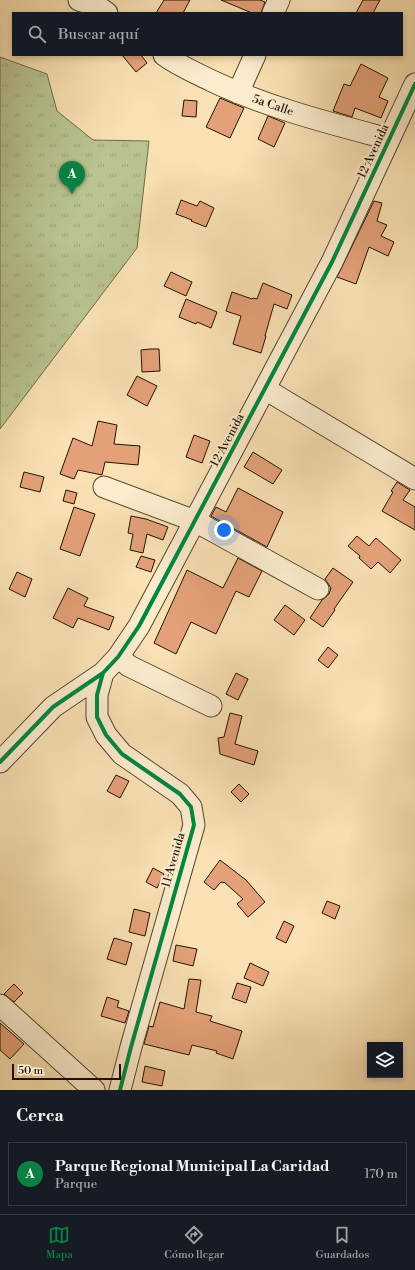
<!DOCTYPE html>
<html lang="es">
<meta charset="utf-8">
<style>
:root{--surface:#171b24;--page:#242831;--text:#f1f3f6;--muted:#9ea1a6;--line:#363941;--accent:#0b8043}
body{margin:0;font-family:"Libre Bodoni",serif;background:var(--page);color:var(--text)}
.controls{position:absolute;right:12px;bottom:12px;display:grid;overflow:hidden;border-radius:0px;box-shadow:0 2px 6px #0003}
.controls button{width:36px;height:36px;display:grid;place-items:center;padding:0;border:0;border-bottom:1px solid var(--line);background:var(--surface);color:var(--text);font:20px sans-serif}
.scale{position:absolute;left:12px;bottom:10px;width:109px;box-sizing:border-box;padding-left:4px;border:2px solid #231202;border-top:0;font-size:11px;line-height:14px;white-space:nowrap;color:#231202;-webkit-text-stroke:3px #fbecce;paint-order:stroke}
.you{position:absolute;left:224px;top:530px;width:14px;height:14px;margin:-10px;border:3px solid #fff;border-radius:50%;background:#1a73e8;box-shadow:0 0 0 6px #1a73e833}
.badge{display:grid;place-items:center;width:26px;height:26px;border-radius:50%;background:var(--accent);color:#fff;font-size:13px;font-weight:700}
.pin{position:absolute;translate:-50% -33px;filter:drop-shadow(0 1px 2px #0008)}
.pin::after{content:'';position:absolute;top:21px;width:14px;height:12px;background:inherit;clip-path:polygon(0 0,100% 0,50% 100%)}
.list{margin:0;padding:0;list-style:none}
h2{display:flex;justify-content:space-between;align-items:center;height:52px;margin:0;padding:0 16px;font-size:17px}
h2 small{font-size:13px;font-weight:400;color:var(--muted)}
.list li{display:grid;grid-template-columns:26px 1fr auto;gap:12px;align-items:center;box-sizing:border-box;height:64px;margin:0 8px 8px;padding:0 8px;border:1px solid var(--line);border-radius:0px}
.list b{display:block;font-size:15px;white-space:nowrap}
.list p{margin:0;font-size:13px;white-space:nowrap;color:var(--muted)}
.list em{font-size:13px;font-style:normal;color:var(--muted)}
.icon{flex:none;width:22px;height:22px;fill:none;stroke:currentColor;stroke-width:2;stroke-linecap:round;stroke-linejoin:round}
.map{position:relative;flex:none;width:415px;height:1090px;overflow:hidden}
.search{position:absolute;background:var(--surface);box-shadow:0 2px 6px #0003;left:12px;right:12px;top:12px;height:44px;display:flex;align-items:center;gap:10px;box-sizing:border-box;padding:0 14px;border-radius:0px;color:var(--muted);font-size:15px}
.sheet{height:124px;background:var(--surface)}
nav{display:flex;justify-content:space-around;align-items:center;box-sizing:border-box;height:56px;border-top:1px solid var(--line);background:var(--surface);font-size:11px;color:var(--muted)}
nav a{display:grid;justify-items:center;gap:2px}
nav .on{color:var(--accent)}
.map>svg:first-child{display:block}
</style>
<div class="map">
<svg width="415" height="1090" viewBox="0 0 415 1090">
<defs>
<pattern id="park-tufts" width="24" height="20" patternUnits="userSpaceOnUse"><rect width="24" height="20" fill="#b8c491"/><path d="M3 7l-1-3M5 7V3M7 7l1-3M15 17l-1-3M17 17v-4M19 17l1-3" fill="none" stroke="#9ea77b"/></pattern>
</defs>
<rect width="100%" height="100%" fill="#f9e1b3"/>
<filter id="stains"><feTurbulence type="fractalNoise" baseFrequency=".005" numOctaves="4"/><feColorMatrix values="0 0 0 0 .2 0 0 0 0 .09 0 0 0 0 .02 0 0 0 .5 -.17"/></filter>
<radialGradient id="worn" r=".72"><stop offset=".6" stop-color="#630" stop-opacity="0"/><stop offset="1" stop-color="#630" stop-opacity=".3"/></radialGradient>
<!-- park -->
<path fill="url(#park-tufts)" stroke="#6e6b4a" d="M 0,57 L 47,74 L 57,111 L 93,140 L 149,141 L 137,248 L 0,429 Z"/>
<!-- building -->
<path fill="#e4a179" stroke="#231202" d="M 164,0 L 190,0 L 183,13 L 156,13 Z
M 221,0 L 260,0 L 265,2 L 261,13 L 252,13 Z
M 363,0 L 380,0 L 373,13 L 356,13 Z
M 122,55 L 141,55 L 147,63 L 136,72 Z
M 361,64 L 388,78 L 379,97 L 388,101 L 381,118 L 355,108 L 352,117 L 333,111 L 344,84 L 350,86 Z
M 220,98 L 244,108 L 230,138 L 206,127 Z
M 184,100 L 197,101 L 196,117 L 182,116 Z
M 268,116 L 285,123 L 274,147 L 258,139 Z
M 181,200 L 197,206 L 200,201 L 214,208 L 206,227 L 191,221 L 192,220 L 176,214 Z
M 374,201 L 382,203 L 377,221 L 387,225 L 381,236 L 394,242 L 388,256 L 369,247 L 356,284 L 337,277 Z
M 171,272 L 192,282 L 186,296 L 164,286 Z
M 263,283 L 292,295 L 287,309 L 274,304 L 265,336 L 266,336 L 261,353 L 233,344 L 241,316 L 226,311 L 232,292 L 252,299 L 253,298 L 257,299 Z
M 186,299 L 217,312 L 211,328 L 197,322 L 196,324 L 179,317 Z
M 150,349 L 159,349 L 160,371 L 142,372 L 141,350 Z
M 137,376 L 157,386 L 147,406 L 127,395 Z
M 98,421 L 117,425 L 114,444 L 140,446 L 138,465 L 105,462 L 102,475 L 78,470 L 74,479 L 60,474 L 73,438 L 92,446 Z
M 194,435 L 210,441 L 202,463 L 186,457 Z
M 253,452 L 282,470 L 273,484 L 244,467 Z
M 24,472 L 44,477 L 40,492 L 20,487 Z
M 397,482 L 410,490 L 403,500 L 415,507 L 415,530 L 382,511 L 393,492 L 391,491 Z
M 238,488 L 283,512 L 267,547 L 211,516 L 216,507 L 226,512 Z
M 66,490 L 77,493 L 74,504 L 63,501 Z
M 74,507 L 95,514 L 80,556 L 60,549 Z
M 131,516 L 146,519 L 168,527 L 163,540 L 147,534 L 143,553 L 130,550 L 133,534 L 128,533 Z
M 357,536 L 369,546 L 376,538 L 401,560 L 390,573 L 378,562 L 371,569 L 359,558 L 360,556 L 348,546 Z
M 141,556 L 155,560 L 151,572 L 136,567 Z
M 238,558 L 262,571 L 249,597 L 236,591 L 216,634 L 191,622 L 176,654 L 154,643 L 187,570 L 223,588 Z
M 333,568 L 353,582 L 334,609 L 335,610 L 323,627 L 310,618 L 322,600 L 329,594 L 331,588 L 325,579 Z
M 17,572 L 32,579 L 25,597 L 9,589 Z
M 68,588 L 88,598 L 84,606 L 114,617 L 109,630 L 78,618 L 73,628 L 53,618 Z
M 285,605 L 305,620 L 294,635 L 274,620 Z
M 328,647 L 338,655 L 328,668 L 318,660 Z
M 236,673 L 248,679 L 238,700 L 226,694 Z
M 230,713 L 242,716 L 235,744 L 258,751 L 254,765 L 220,754 L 218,738 L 224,737 Z
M 116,775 L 129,781 L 120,798 L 107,791 Z
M 239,784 L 249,794 L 241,802 L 231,792 Z
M 220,860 L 246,880 L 265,902 L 248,917 L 237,904 L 243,899 L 224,882 L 223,883 L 221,882 L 214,890 L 204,882 Z
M 153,868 L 164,874 L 157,888 L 146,882 Z
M 327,901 L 340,906 L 335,919 L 322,913 Z
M 134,909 L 150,913 L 145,936 L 129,932 Z
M 284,921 L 294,926 L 286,943 L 276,938 Z
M 114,938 L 132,943 L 126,965 L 107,959 Z
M 176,945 L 197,949 L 193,966 L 173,961 Z
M 250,963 L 269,972 L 263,986 L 244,978 Z
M 189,979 L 201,980 L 196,1012 L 212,1016 L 210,1021 L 242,1031 L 233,1059 L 216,1053 L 217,1051 L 192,1045 L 189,1055 L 144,1044 L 149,1026 L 153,1027 L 160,1002 L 184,1009 Z
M 237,983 L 251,987 L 246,1003 L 232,998 Z
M 14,984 L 23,993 L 14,1002 L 4,994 Z
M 107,997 L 119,1001 L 117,1007 L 129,1011 L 125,1023 L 101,1016 Z
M 0,1023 L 24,1044 L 10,1059 L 0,1050 Z
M 145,1066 L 165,1071 L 162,1086 L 142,1082 Z"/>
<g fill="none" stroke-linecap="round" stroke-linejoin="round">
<defs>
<path id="minor" d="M 79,0 L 97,6 L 107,13
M 273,13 L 279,0
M 164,55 C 179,66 196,73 212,81 C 269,108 329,123 389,139
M 238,93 L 255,55
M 265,389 L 415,479
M 104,487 L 195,521 L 318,589
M 118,657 L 129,666 L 211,706
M 103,673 L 97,695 L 97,717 L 106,735 L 122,754 L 180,794 L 191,807 L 194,825 L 131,1047 L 120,1090
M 0,762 L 53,707 L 103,673 L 118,657 L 139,626 L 332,262 L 415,84
M 0,1005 L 94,1090"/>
</defs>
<!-- minor casing -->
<use href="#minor" stroke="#58462e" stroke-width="23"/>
<!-- minor -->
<use href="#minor" stroke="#fbecce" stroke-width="21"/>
<defs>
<path id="cycleway" d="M 103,673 L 97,695 L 97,717 L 106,735 L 122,754 L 180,794 L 191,807 L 194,825 L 131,1047 L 120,1090
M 0,762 L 53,707 L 103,673 L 118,657 L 139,626 L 332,262 L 415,84"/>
</defs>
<!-- cycleway casing -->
<use href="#cycleway" stroke="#fbecce" stroke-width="6"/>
<!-- cycleway -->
<use href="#cycleway" stroke="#00873e" stroke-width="4"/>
</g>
<g text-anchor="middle" stroke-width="4" stroke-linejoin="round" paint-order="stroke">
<!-- street labels -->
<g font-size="12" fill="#231202" stroke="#fbecce">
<text transform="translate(273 105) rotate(19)" y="4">5a Calle</text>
<text transform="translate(373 151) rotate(-65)" y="4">12 Avenida</text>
<text transform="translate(227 440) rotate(-62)" y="4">12 Avenida</text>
<text transform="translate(173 860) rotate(-74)" y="4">11 Avenida</text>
</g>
</g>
<rect width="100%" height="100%" filter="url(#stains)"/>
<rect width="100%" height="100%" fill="url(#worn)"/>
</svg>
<div class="controls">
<button><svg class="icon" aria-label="layers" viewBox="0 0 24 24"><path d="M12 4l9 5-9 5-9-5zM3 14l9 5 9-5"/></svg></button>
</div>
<div class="scale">50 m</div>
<div class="you"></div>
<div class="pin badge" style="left:72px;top:194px">A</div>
<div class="search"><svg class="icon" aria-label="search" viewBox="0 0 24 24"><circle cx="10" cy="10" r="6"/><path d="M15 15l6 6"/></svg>Buscar aquí</div>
</div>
<section class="sheet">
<h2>Cerca<small></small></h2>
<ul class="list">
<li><span class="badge">A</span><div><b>Parque Regional Municipal La Caridad</b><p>Parque</p></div><em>170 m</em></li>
</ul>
</section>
<nav>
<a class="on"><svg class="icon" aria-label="map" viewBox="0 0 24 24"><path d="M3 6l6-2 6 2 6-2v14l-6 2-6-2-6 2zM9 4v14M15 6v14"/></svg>Mapa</a>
<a><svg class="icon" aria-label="directions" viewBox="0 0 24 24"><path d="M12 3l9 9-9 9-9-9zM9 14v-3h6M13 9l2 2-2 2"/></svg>Cómo llegar</a>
<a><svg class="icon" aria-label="saved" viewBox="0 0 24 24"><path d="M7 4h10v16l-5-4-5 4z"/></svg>Guardados</a>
</nav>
